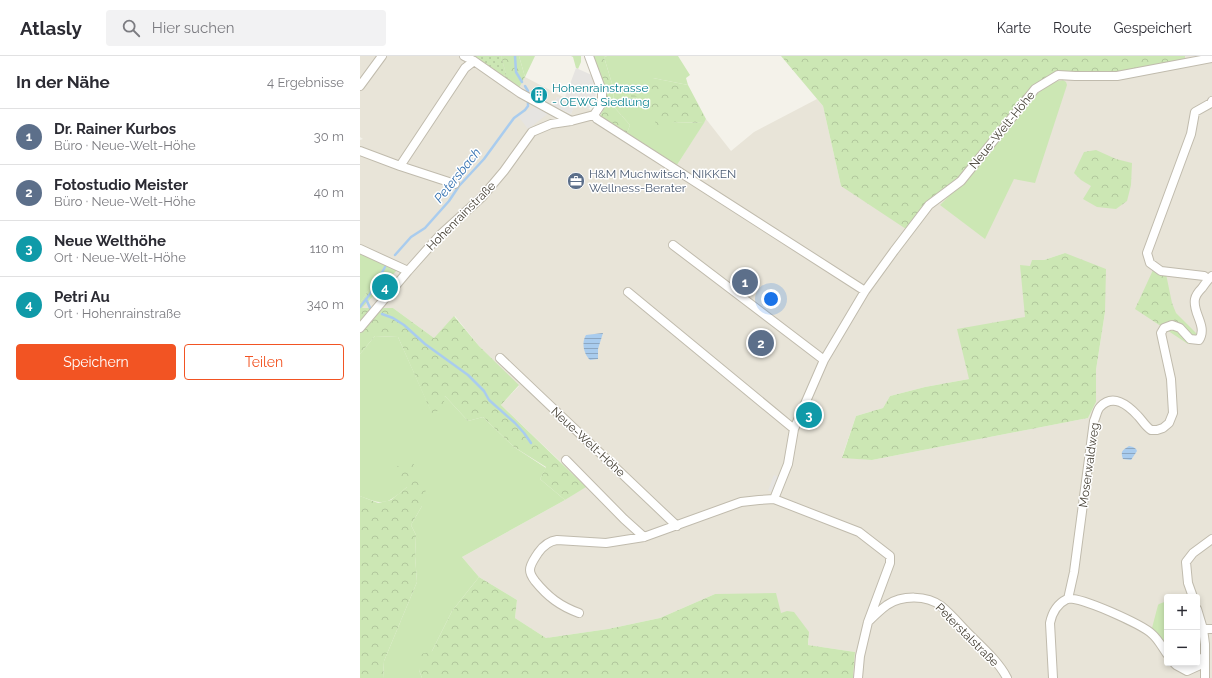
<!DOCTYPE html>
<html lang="de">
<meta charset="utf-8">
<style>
:root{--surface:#fff;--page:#f2f2f3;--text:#2b2b33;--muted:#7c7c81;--line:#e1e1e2;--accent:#f25423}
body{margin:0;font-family:Raleway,sans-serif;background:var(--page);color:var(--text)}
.controls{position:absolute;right:12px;bottom:12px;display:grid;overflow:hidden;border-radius:4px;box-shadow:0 2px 6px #0003}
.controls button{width:36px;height:36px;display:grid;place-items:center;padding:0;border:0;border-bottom:1px solid var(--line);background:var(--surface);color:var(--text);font:20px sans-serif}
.you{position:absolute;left:411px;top:243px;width:14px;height:14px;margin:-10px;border:3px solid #fff;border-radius:50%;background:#1a73e8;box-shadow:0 0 0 6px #1a73e833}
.badge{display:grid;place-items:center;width:26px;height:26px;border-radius:50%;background:var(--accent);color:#fff;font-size:13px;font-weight:700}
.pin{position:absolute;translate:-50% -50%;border:2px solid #fff;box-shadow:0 1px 4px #0006}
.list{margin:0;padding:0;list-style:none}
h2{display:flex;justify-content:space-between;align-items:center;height:52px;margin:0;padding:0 16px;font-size:17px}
h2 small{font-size:13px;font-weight:400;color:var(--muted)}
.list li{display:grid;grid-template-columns:26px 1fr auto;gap:12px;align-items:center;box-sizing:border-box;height:56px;padding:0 16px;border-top:1px solid var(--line)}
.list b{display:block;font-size:15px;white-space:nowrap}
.list p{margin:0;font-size:13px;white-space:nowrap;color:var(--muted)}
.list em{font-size:13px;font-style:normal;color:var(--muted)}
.actions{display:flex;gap:8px;padding:12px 16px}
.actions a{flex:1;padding:9px 0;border:1px solid var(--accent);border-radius:4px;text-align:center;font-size:14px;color:var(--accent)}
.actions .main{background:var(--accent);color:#fff}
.icon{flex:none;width:22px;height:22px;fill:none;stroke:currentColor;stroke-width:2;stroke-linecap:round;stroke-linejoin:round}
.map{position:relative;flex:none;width:852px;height:622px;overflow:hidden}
header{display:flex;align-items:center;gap:24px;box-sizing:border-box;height:56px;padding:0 20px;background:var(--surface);border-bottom:1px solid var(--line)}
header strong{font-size:19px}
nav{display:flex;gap:22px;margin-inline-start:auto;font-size:14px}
.search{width:280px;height:36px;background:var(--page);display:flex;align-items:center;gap:10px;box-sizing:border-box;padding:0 14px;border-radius:4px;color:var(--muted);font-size:15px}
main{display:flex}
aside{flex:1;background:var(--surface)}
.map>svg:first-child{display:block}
</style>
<header>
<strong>Atlasly</strong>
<div class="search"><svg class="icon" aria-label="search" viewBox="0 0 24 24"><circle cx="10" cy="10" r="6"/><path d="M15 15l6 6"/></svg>Hier suchen</div>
<nav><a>Karte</a><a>Route</a><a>Gespeichert</a></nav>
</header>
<main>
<aside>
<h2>In der Nähe<small>4 Ergebnisse</small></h2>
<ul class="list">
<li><span class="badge" style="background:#5c6f8a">1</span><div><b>Dr. Rainer Kurbos</b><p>Büro · Neue-Welt-Höhe</p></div><em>30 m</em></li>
<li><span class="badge" style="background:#5c6f8a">2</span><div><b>Fotostudio Meister</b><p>Büro · Neue-Welt-Höhe</p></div><em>40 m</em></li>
<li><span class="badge" style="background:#0f9aa8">3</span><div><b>Neue Welthöhe</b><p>Ort · Neue-Welt-Höhe</p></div><em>110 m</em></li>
<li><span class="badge" style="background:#0f9aa8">4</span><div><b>Petri Au</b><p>Ort · Hohenrainstraße</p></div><em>340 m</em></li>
</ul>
<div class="actions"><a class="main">Speichern</a><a>Teilen</a></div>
</aside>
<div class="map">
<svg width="852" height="622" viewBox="0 0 852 622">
<defs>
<pattern id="forest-crowns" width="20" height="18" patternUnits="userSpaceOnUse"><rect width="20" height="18" fill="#cce7b4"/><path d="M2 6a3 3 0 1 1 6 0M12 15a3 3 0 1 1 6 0" fill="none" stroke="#b1c79c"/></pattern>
<pattern id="wetland-marsh" width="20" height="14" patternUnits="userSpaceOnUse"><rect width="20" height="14" fill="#cce7b4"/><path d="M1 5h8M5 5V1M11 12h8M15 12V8" fill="none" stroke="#b1c79c"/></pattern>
<pattern id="park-dots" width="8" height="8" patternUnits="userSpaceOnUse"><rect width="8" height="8" fill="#cce7b4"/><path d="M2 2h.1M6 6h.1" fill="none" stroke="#b1c79c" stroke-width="1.8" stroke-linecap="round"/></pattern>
<pattern id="water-rules" width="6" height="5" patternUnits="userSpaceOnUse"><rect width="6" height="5" fill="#a9ccee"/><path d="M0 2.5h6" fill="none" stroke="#8ca7c2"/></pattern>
</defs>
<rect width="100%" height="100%" fill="#f4f2ea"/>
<!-- residential -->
<path fill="#e8e4d8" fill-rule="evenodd" d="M 0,0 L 141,0 L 159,32 L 165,21 L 205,42 L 204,44 L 197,41 L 193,50 L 211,58 L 215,47 L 229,53 L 317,109 L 346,63 L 371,95 L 394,76 L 457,43 L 463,50 L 481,130 L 675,33 L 698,19 L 825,7 L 825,0 L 852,0 L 852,622 L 493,622 L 495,596 L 448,589 L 449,582 L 421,557 L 355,538 L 300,562 L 248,573 L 186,582 L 155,562 L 157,544 L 119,521 L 102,501 L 205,444 L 226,430 L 141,349 L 159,330 L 119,290 L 95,260 L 74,282 L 33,252 L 2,253 L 0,196 L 0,84 L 3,83 L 0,81 ZM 705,197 L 745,256 L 736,314 L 736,346 L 728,362 L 512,404 L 482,401 L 496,360 L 523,352 L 530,340 L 565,331 L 609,323 L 665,261 L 672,204 L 684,204 ZM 807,541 L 837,541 L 837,607 L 807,607 Z"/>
<!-- green -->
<path fill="#cce7b4" d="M 159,0 L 175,0 L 165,21 Z
M 211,0 L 221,0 L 221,6 L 218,13 L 216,12 L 213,1 Z
M 247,0 L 318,0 L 330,19 L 326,22 L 328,29 L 293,22 L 311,66 L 344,67 L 317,109 L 267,77 L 270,69 L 254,51 L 253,31 L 244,1 Z
M 703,24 L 706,26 L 707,29 L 675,127 L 654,123 L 625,183 L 580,149 L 606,123 L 682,32 L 689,27 Z
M 0,196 L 26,208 L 0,247 Z
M 15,280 L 38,281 L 72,357 L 85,340 L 108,365 L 123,361 L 154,391 L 186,412 L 180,423 L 205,444 L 102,501 L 119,521 L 92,555 L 72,595 L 59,614 L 62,622 L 23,622 L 24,605 L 57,526 L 55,500 L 56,479 L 51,469 L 62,450 L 47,431 C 27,448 25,450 0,440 L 0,298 Z
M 807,545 L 807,591 L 798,578 L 792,572 L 798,549 L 799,548 Z
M 837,564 C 840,577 845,590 837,603 Z"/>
<!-- forest -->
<path fill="url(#forest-crowns)" d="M 141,0 L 159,0 L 165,21 L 159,32 L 144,20 L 146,18 Z
M 232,0 L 247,0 L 244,1 L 253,31 L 254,51 L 270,69 L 267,77 L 240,60 L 246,48 L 245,35 Z
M 421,0 L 825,0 L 825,7 L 757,20 L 698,19 L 675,33 L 601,125 L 570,149 L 546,173 L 481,130 L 463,50 Z
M 293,22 L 328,29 L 346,63 L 344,67 L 311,66 L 309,73 L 297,72 L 289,46 Z
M 736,94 L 756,103 L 772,107 L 771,129 L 767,145 L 756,153 L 737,151 L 723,143 L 731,130 L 721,124 L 714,117 L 724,96 Z
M 705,197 L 746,213 L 745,256 L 736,314 L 736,346 L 728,362 L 512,404 L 482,402 L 496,360 L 523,352 L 530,340 L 565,331 L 609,323 L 597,273 L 665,261 L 660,209 L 670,210 L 672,204 L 684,204 Z
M 26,208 L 38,213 L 2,252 L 33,252 L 74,282 L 94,260 L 119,290 L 159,329 L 141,349 L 226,431 L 205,444 L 180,423 L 186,411 L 154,391 L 123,361 L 108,365 L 85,340 L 83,352 L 72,358 L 38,281 L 15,280 L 0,298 L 0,247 Z
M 793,214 L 806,218 L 812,247 L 816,257 L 837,278 L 828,288 L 775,253 Z
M 51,404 L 67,429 L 62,450 L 51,469 L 56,479 L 55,500 L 57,526 L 24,605 L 23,622 L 0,622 L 0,440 L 18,447 L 31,444 L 47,431 L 31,413 Z
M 119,521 L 157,544 L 155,562 L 186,582 L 248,573 L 300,562 L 355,538 L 416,537 L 421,557 L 427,555 L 434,556 L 449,576 L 448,589 L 495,596 L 493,622 L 62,622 L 59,614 L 61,598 L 72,595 L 92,555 Z"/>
<!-- wetland -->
<path fill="url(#wetland-marsh)" d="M 266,37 C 274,38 278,41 284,46 L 282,50 L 268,49 L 263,45 Z"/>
<!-- park -->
<path fill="url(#park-dots)" d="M 115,0 L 141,0 L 146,18 L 144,20 L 114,2 Z"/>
<!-- parking -->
<path fill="#e6e4e1" d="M 216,12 L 234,20 L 238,34 L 229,53 L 216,47 L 211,58 L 193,50 L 197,41 L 204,44 Z
M 177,50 L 189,57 L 168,73 L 158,60 Z
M 414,419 L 419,421 L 413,436 L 408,435 Z"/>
<!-- water -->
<path fill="url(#water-rules)" d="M 243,277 L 238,293 L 238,303 L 230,304 C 224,298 221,287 226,279 Z
M 769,390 L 773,391 L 776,393 L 777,395 L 771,404 L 763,403 C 760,395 763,394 769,390 Z"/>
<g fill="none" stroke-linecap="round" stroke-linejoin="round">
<!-- stream -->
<path stroke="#a9ccee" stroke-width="2.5" d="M 155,0 L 156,16 L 162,26
M 165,30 L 168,35
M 246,45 L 252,46 L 267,43 L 285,49
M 35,199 L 51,181 L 65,172 L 89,145 L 99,130 L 124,103 L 154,62 L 165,54 L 168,50 L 168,46
M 6,243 L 11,254
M 0,251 L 10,238 L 25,211
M 22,258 L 33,262 L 44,269 L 65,288 L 108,319 L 124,335 L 129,344 L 155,367 L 164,377 L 171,387"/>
<defs>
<path id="minor" d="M 104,0 L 114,5 L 160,37 L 211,65
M 0,30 L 22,0
M 234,59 L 237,63 L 505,235
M 0,95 L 40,110 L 105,12 L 114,5
M 40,110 L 95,128
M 313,189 L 464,304
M 0,193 L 48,215
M 848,223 L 844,220 L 801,215 L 790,207 L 787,197 L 831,78 L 835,56 L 851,47 L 852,45
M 268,236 L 434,373
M 0,272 L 48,215 L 80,179 L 122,141 L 144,115 L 172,76 L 191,68 L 211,65 L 234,59 L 242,47 L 242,35 L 229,0
M 140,302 L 317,470
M 206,404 L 264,463 L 284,481
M 833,541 L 828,527 L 826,506 L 833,497 L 852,483
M 708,543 L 714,516 L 734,365 C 736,361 737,354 740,351 C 753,337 768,349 778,360 C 782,364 785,370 791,374 L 797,374 L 803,372 L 809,367 L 813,357 L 811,323 L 801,277 L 804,272 L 812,269 L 820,272 L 830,283 L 839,284 C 848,270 832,257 835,243 C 836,238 839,235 842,232 C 845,228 848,223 852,220
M 837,553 L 843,573 L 845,588 L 845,622
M 219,557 C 200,550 188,541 175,525 C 172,521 170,518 170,514 C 170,508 175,502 178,497 C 183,490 189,485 197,484 L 246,487 L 284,481 L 381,446 L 399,444 L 414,443
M 508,566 C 514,560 520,554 527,549 C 542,539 567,539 581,550 C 591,558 600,569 609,578 C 622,591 639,606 647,622
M 843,573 L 852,573
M 814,607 L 816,609 L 827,615 L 838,610 L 844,600
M 498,622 L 500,600 L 508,566 L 530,507 L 530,500 L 499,476 L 414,443 L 428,408 L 434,373 L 464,304 L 505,235 L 534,195 L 569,149 L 601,125 L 675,33 L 698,19 L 715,20 L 757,20 L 852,2
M 693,622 L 690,567 C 692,557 697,548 707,543 C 718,539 783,569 792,578 C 798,583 802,591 807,598"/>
</defs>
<!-- minor casing -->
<use href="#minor" stroke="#c0bbad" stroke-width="10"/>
<!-- minor -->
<use href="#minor" stroke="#fff" stroke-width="8"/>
</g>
<!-- icons -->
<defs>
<symbol id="building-disc" viewBox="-11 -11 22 22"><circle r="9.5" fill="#0f9aa8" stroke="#fff"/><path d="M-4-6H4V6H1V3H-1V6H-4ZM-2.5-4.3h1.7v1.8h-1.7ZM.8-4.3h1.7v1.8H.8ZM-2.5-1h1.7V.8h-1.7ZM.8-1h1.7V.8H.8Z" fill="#fff"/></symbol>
<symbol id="office-disc" viewBox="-11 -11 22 22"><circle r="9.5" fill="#5c6f8a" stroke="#fff"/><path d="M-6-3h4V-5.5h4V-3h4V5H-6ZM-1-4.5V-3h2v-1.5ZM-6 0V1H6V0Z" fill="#fff"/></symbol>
</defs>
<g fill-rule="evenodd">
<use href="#building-disc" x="169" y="29" width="20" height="20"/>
<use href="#office-disc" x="206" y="115" width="20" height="20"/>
</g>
<g text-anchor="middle" stroke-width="3" stroke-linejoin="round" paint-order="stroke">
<!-- culture labels -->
<g font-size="12" fill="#0d838f" stroke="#fff" text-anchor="start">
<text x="192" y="36">Hohenrainstrasse<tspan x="192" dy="14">- OEWG Siedlung</tspan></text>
</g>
<!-- street labels -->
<g font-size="12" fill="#484338" stroke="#fff">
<text transform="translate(642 74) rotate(-51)" y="4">Neue-Welt-Höhe</text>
<text transform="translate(101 160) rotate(-45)" y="4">Hohenrainstraße</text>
<text transform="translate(228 386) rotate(43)" y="4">Neue-Welt-Höhe</text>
<text transform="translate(729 409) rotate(-82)" y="4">Moserwaldweg</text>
<text transform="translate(607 579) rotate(45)" y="4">Peterstalstraße</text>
</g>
<!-- service labels -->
<g font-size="12" fill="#4e5e75" stroke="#fff" text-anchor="start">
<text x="229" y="122">H&amp;M Muchwitsch, NIKKEN<tspan x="229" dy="14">Wellness-Berater</tspan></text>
</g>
<!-- water labels -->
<g font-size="13" font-style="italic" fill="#3472b1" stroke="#fff">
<text transform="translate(97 119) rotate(-51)" y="5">Petersbach</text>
</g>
</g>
</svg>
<div class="controls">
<button>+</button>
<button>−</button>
</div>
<div class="you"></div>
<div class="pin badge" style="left:385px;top:226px;background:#5c6f8a">1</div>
<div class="pin badge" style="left:401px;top:287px;background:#5c6f8a">2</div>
<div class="pin badge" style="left:449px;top:359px;background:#0f9aa8">3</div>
<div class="pin badge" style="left:25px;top:231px;background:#0f9aa8">4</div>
</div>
</main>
